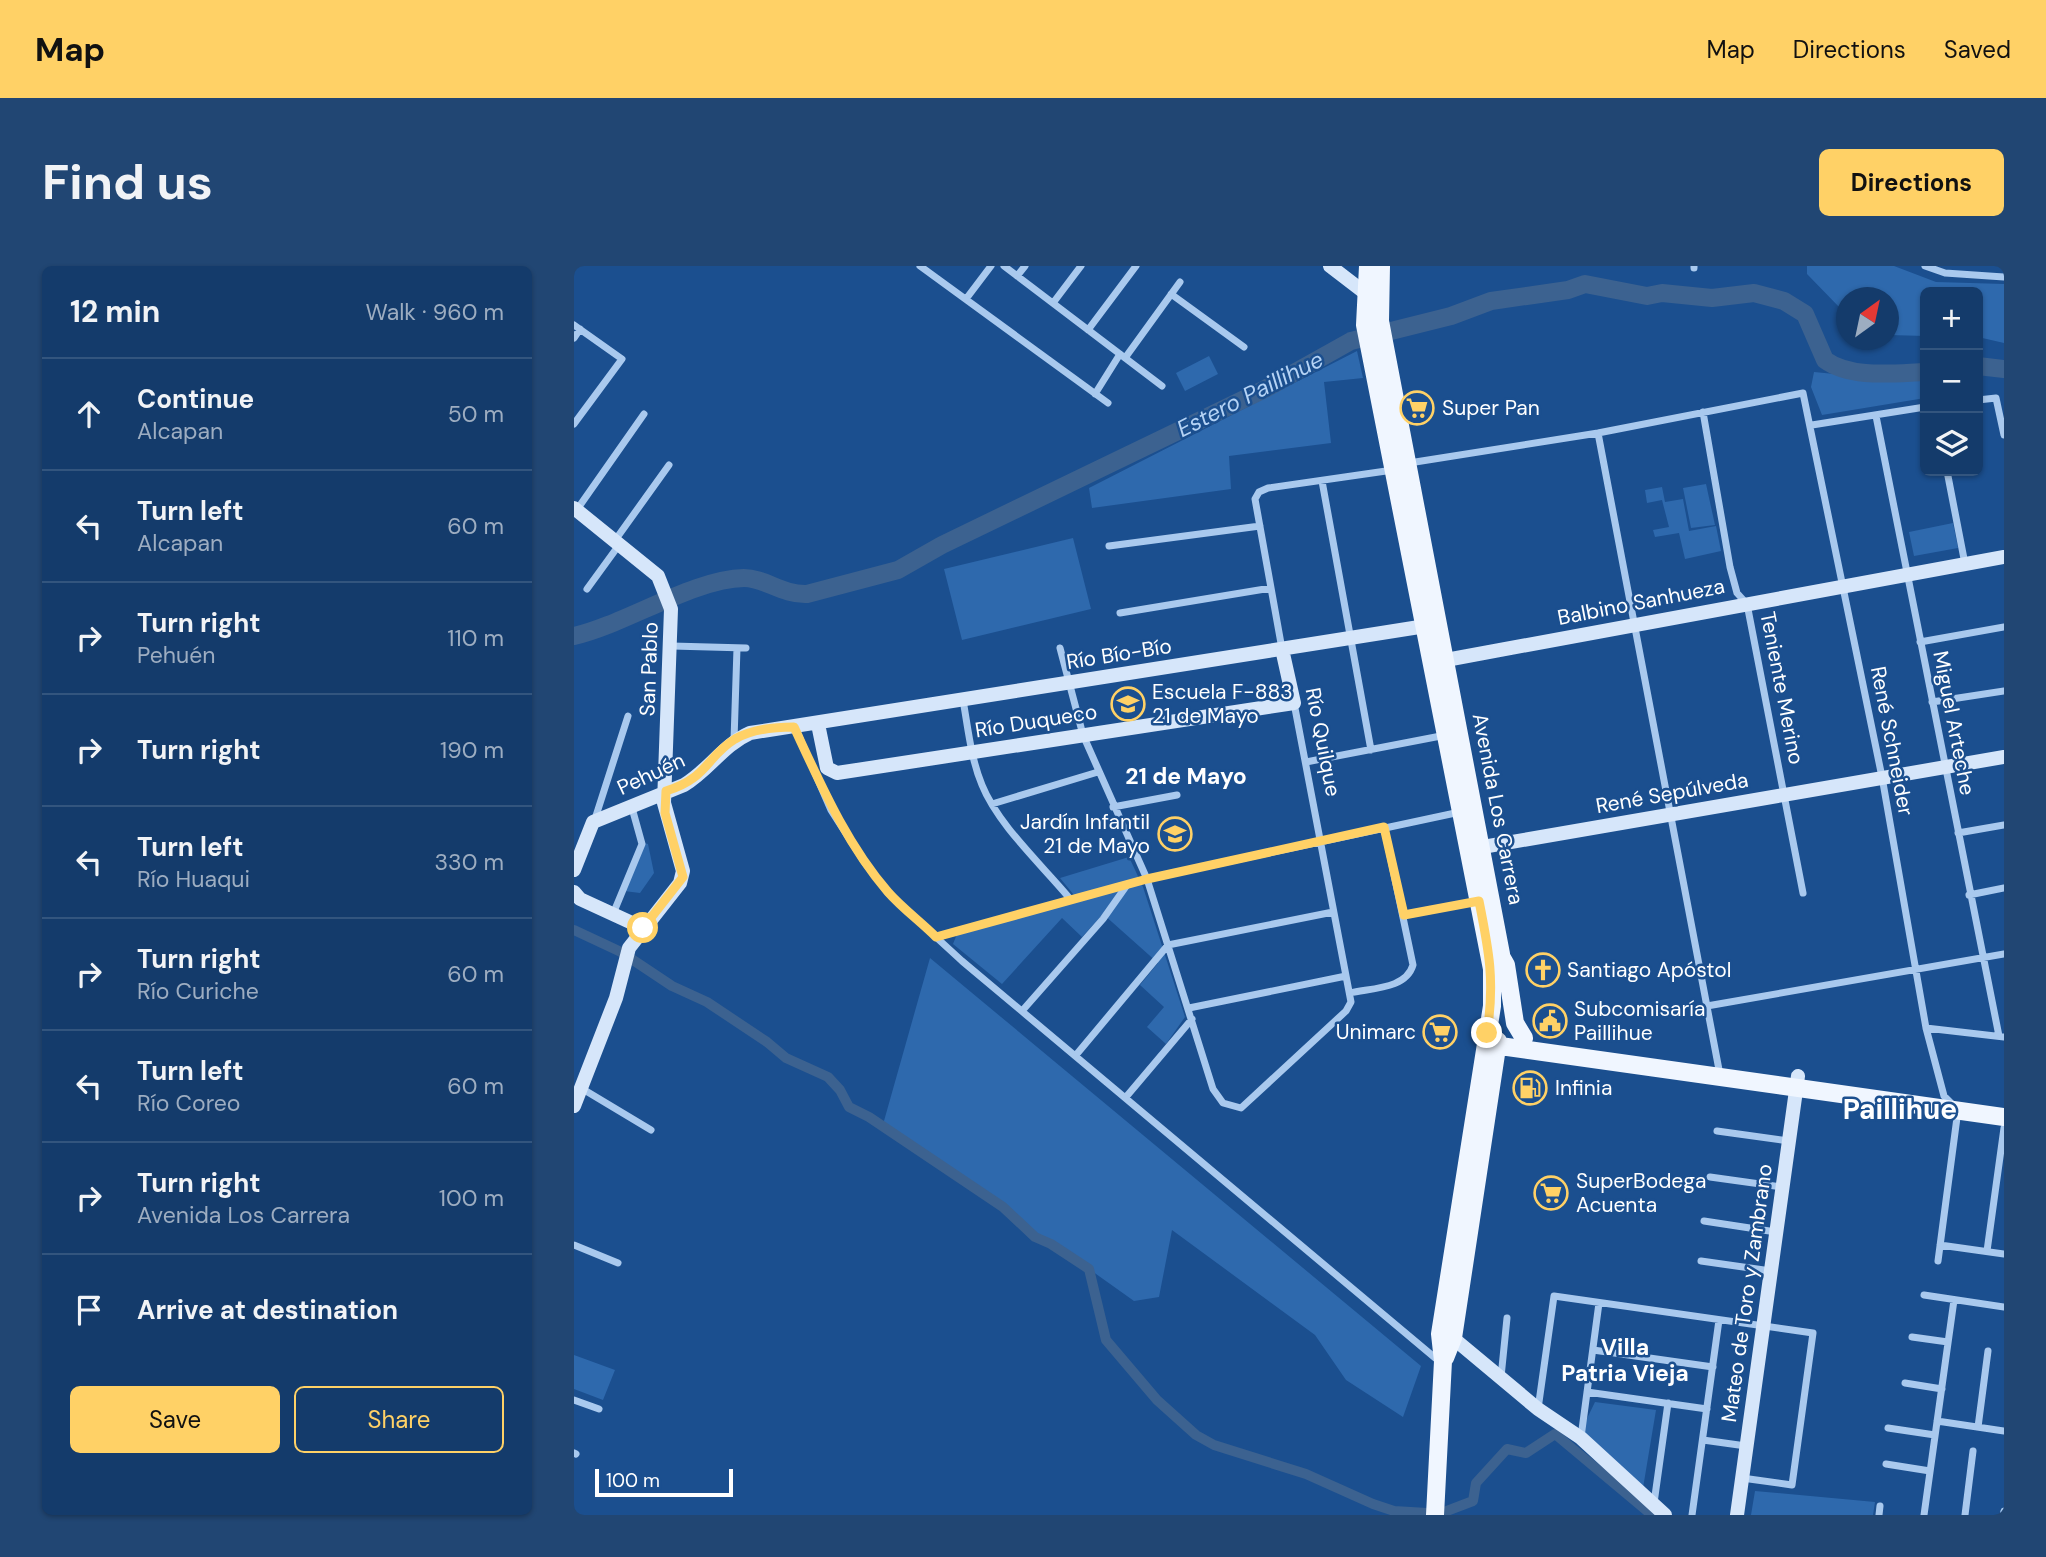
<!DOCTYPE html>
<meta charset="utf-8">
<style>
:root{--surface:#143b6b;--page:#214673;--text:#f1f3f6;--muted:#9dadc1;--line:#33557e;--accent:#ffd166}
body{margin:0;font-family:"DM Sans",sans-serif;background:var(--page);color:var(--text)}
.controls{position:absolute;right:21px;top:21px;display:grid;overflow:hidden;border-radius:10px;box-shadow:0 2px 5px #0004}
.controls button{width:63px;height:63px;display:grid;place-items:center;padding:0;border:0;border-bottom:2px solid var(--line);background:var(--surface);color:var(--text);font:35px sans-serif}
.compass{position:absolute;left:1262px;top:21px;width:63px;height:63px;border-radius:50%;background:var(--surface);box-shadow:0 2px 5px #0004;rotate:33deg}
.scale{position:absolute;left:21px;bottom:18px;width:138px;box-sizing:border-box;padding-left:7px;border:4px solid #fff;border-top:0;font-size:19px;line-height:24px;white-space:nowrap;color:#fff;-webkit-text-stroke:5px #1b4f8f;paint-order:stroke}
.stop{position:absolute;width:21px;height:21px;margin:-16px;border:5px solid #ffd166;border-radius:50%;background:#fff}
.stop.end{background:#ffd166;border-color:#fff;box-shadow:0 2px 7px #0008}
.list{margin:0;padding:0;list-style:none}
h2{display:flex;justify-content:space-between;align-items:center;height:91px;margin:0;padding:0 28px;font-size:30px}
h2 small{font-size:23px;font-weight:400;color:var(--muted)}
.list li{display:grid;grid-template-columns:46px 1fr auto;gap:21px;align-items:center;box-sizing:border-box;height:112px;padding:0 28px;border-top:2px solid var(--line)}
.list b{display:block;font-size:26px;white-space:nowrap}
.list p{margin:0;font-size:23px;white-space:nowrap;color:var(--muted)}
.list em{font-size:23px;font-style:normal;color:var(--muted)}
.actions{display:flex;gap:14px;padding:21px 28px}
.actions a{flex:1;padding:16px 0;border:2px solid var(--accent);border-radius:10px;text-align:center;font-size:24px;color:var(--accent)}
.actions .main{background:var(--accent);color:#111}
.icon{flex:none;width:38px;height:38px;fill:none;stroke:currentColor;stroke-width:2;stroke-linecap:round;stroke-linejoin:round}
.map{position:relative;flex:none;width:1430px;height:1249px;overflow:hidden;border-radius:10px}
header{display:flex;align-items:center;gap:42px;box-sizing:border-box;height:98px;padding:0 35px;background:var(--accent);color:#111}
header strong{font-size:33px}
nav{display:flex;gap:38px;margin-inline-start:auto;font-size:24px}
.intro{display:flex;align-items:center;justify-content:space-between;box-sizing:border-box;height:168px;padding:0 42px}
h1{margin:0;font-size:49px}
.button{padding:18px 32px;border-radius:10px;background:var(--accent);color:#111;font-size:24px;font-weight:700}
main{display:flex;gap:42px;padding:0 42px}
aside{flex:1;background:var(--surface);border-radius:10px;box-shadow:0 2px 5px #0004}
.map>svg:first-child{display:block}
</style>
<header>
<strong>Map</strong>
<nav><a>Map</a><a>Directions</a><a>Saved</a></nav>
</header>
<div class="intro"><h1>Find us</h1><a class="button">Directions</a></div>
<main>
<aside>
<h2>12 min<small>Walk · 960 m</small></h2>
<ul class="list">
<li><svg class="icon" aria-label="ahead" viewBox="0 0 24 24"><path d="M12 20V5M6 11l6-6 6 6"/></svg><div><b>Continue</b><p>Alcapan</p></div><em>50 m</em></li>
<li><svg class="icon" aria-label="left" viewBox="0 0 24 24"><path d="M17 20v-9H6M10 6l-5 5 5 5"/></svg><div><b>Turn left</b><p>Alcapan</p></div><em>60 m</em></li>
<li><svg class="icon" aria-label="right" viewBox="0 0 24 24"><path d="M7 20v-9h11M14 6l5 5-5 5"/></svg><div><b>Turn right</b><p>Pehuén</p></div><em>110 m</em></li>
<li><svg class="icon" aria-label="right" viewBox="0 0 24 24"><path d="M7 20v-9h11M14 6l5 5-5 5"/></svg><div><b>Turn right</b></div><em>190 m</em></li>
<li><svg class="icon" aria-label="left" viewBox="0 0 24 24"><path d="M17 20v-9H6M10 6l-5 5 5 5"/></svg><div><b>Turn left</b><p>Río Huaqui</p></div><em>330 m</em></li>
<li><svg class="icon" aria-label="right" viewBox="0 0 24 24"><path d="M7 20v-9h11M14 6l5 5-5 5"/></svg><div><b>Turn right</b><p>Río Curiche</p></div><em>60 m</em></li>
<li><svg class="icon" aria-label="left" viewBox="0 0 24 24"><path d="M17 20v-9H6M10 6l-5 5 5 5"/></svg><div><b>Turn left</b><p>Río Coreo</p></div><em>60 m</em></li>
<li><svg class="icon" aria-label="right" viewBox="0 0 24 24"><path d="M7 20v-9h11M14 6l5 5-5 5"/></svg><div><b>Turn right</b><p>Avenida Los Carrera</p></div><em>100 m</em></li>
<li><svg class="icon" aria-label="arrive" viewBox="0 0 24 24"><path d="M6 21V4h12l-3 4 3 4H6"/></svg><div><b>Arrive at destination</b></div></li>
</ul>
<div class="actions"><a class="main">Save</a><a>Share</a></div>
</aside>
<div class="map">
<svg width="1430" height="1249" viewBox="0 0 1430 1249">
<rect width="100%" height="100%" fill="#1b4f8f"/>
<!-- green -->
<path fill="#2e69ad" d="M 1233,0 L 1320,0 L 1362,16 L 1430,18 L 1430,77 L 1404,71 L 1404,26 L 1351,26 L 1351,70 L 1315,69 L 1314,32 L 1272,32 L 1272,58 L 1266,42 L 1233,8 Z
M 783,85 L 789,112 L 750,116 L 757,177 L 655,190 L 657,223 L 518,242 L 515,222 Z
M 635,90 L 644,108 L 611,125 L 602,107 Z
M 1240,106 L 1312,113 L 1351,112 L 1351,132 L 1248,149 L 1237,121 Z
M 1132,218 L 1141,259 L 1117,262 L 1109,222 Z
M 1088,221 L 1091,236 L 1109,233 L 1115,265 L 1142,260 L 1147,285 L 1111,293 L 1105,267 L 1081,271 L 1079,264 L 1095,261 L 1088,234 L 1073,237 L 1071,224 Z
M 1379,257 L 1384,282 L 1340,290 L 1335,266 Z
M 499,272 L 517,343 L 388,374 L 370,303 Z
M 70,577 L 74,578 L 80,607 L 66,627 L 50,625 Z
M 555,591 L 569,621 L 611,751 L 592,778 L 573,761 L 590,741 L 566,719 L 584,697 L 529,648 L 508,671 L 488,652 L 428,718 L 379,678 L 383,668 L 504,634 L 486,612 Z
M 356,692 L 847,1100 L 829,1151 L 772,1114 L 741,1069 L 598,964 L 585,1031 L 560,1035 L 501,993 L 461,971 L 429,941 L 308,862 Z
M 0,1089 L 41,1104 L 29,1134 L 0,1123 Z
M 1021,1136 L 1082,1144 L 1069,1222 L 1005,1169 Z
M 1181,1225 L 1301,1236 L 1299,1249 L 1177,1249 Z"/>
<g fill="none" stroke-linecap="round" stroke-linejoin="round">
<!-- stream -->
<path stroke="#9cc4f0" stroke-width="2.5" d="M 870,1249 L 870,1246"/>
<!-- canal -->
<path stroke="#3c6290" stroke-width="10" d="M 0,664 L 47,686 L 98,720 L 133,736 L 193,776 L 212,792 L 254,811 L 266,824 L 275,841 L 295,851 L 429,941 L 461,971 L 477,978 L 515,1003 L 532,1074 L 583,1134 L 622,1169 L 640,1179 L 732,1208 L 799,1238 L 820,1245 L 853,1247
M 865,1248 L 899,1235 L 902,1217 L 933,1183 L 952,1187 L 981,1168 L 1078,1249"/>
<!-- river -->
<path stroke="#3c6290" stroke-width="18" d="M 1404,100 L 1430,103
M 0,370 C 52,358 119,313 170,312 C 191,312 208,329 233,328 L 324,304 L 368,279 L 691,123 L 777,75 L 877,50 L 917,35 L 994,24 L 1011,18 L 1073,30 L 1088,27 L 1138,32 L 1180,27 L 1210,35 L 1231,48 L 1251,94 C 1277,113 1321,107 1351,106"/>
<!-- street -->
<path stroke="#a9c9ee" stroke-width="7" d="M 346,0 L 534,137
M 430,0 L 588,120
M 1351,0 L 1371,7 L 1430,11
M 1120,2 L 1120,0
M 443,10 L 451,0
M 597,28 L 670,81
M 392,33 L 417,0
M 479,37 L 507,0
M 0,59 L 48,93 L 0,158
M 514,64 L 562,0
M 0,72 L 6,63
M 551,92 L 606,16
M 521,128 L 546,88
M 1404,134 L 1422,132 L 1430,169
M 1129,146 L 1156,301 L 1163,327 L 1173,338 L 1229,627
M 1302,150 L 1425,770
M 1238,159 L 1351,141
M 1024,167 L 1146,809
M 835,197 L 1024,167 L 1229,127 L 1308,511 L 1352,762 L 1370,830 L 1384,844 L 1364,995
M 1373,205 L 1391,298
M 748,215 L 797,484
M 2,245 L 70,148
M 42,273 L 95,199
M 535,280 L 686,260
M 13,323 L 45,279
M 546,347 L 697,322
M 1346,376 L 1430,361
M 98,380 L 172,382
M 486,382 L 509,469 L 573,613 L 639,823 L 649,837 L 667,842 L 772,745 L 777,736 L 720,437
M 708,383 L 681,233 L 685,226 L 694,222 L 819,204
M 389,434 C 394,462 397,493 408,519 C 424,559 469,600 497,634
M 1358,436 L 1430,425
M 221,461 L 257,544 L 291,597 L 315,628 L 388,695 L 866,1096
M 160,474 L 163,382
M 732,496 L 872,469
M 418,538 L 524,506
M 539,541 L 603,529
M 20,556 L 54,450
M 1384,567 L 1430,559
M 1395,629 L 1430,622
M 39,648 L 68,578 L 58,542
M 830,649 L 905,635
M 362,671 L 573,613 L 886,546
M 776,727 C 798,722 832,723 839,699 L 810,561
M 1133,740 L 1430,688
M 615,742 L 772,710
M 448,745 L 529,653 L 553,619
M 1352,762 L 1430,771
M 502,789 L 594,679 L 759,646
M 7,822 L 77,864
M 552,831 L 618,753
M 1143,865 L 1215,875
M 1136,911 L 1208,921
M 1130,955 L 1202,966
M 0,979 L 44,997
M 1366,979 L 1430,988
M 1413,985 L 1430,862
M 1127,995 L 1197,1005
M 1350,1029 L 1430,1041
M 1338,1071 L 1374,1076
M 1019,1084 L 1139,1101
M 927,1111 L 933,1052
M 1331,1117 L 1368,1123
M 1013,1126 L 1133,1143
M 0,1134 L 25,1143
M 964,1143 L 980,1030 L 1239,1067 L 1218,1219 L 1168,1212
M 1363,1155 L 1430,1165
M 1404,1161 L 1414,1085
M 1314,1162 L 1361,1169
M 1007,1171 L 1025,1037
M 1129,1174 L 1172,1180
M 0,1187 L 2,1188
M 1312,1198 L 1356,1205
M 1080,1237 L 1094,1137
M 1118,1249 L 1145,1054
M 1305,1249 L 1306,1240
M 1350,1249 L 1380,1034
M 1391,1249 L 1399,1185
M 1429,1249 L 1430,1245"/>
<!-- secondary -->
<path stroke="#d6e6fa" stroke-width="14" d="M 756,0 L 799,33
M 0,242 L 84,310 L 97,343 L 90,537 L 109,605 L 106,617 L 55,682 L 42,732 L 0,840
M 872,394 L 1430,291
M 244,458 L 253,502 L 263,507 L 720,437 L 708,383
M 897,583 L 1430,491
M 0,604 L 19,556 L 110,519 C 135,504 149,479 176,467 L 858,359
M 0,626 L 6,633 L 69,662
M 871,1069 L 879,1072 L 964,1143 L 1007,1172 L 1091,1249
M 1163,1249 L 1224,810"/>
<!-- primary -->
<path stroke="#f0f6ff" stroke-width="18" d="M 794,0 L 791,59 L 918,703 L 918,740 L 866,1068 L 869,1095 L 861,1249
M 807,0 L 806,55 L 927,688
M 928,692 L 932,699 L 941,757 L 950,772
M 912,778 L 1430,851
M 871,1092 L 879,1072 L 924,775"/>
</g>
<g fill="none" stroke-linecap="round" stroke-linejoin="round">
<!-- route -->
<path stroke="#ffd166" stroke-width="9" d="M 69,662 L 109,611 L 91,547 L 92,525 C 134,512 132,491 161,473 C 178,463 201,461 220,461 C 247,519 272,577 314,626 C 328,642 347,656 362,671 L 573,613 L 810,561 L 830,649 L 905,635 C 915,685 921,715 913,767"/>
</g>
<!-- icons -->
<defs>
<symbol id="supermarket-ring" viewBox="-11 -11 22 22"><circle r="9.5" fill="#1b4f8f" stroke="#ffd166" stroke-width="1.5"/><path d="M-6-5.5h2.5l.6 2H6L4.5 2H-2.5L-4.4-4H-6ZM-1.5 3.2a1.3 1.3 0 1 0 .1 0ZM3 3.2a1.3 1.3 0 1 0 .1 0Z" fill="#ffd166"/></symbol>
<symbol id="school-ring" viewBox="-11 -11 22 22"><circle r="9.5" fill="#1b4f8f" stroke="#ffd166" stroke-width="1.5"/><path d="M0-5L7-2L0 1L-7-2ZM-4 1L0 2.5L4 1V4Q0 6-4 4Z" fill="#ffd166"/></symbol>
<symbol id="church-ring" viewBox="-11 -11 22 22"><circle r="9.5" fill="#1b4f8f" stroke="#ffd166" stroke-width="1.5"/><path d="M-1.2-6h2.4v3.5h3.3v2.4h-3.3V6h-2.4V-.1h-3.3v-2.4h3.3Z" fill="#ffd166"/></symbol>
<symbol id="civic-ring" viewBox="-11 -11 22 22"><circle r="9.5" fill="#1b4f8f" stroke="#ffd166" stroke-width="1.5"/><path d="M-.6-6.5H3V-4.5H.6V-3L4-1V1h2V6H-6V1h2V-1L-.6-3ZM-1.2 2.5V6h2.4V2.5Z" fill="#ffd166"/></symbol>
<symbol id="fuel-ring" viewBox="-11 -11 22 22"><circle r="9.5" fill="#1b4f8f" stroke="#ffd166" stroke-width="1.5"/><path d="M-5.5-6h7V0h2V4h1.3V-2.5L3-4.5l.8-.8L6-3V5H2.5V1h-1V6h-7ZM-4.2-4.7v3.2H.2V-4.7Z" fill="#ffd166"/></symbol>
</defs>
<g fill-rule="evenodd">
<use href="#supermarket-ring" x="824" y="123" width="38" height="38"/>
<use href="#school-ring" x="535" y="419" width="38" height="38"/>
<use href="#school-ring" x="582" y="549" width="38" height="38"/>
<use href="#church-ring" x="950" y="685" width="38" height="38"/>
<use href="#civic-ring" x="957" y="736" width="38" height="38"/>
<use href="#supermarket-ring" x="847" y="747" width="38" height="38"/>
<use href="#fuel-ring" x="937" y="803" width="38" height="38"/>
<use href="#supermarket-ring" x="958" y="908" width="38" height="38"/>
</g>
<g text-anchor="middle" stroke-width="5" stroke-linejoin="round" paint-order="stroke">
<!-- poi labels -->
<g font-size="21" fill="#fff" stroke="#1b4f8f" text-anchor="start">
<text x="868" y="149">Super Pan</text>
<text x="578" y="433">Escuela F-883<tspan x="578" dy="24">21 de Mayo</tspan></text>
<text x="576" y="563" text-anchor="end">Jardín Infantil<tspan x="576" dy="24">21 de Mayo</tspan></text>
<text x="993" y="711">Santiago Apóstol</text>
<text x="1000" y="750">Subcomisaría<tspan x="1000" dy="24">Paillihue</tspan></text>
<text x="842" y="773" text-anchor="end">Unimarc</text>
<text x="981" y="829">Infinia</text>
<text x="1002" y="922">SuperBodega<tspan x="1002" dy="24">Acuenta</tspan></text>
</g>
<!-- street labels -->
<g font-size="21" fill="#fff" stroke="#1b4f8f">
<text transform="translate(1067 336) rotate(-11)" y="7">Balbino Sanhueza</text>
<text transform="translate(545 388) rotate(-9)" y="7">Río Bío-Bío</text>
<text transform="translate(75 403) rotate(-88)" y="7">San Pablo</text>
<text transform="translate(1208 422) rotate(79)" y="7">Teniente Merino</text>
<text transform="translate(462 455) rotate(-9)" y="7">Río Duqueco</text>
<text transform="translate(1380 457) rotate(79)" y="7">Miguel Arteche</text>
<text transform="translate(1318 475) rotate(79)" y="7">René Schneider</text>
<text transform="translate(749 476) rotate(79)" y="7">Río Quilque</text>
<text transform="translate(77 508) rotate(-25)" y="7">Pehuén</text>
<text transform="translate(1098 527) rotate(-10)" y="7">René Sepúlveda</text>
<text transform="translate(924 543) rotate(79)" y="7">Avenida Los Carrera</text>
<text transform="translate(1173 1027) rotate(-82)" y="7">Mateo de Toro y Zambrano</text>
</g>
<!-- water labels -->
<g font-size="23" font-style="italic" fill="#b5d3f5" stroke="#1b4f8f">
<text transform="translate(676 128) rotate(-27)" y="8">Estero Paillihue</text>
</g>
<!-- neighbourhood labels -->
<g font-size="23" font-weight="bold" fill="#fff" stroke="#1b4f8f">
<text x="612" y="518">21 de Mayo</text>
<text x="1051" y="1089">Villa<tspan x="1051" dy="26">Patria Vieja</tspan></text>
</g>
<!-- district labels -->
<g font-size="28" font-weight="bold" fill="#fff" stroke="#1b4f8f">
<text x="1326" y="853">Paillihue</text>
</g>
</g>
</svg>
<div class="controls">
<button>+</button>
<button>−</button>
<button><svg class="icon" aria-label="layers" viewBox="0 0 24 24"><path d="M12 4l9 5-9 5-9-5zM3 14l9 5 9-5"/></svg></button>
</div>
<svg class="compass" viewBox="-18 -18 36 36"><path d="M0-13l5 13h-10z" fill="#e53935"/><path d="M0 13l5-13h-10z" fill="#9dadc1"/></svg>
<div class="scale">100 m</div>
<div class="stop" style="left:69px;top:662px"></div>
<div class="stop end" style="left:913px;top:767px"></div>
</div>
</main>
